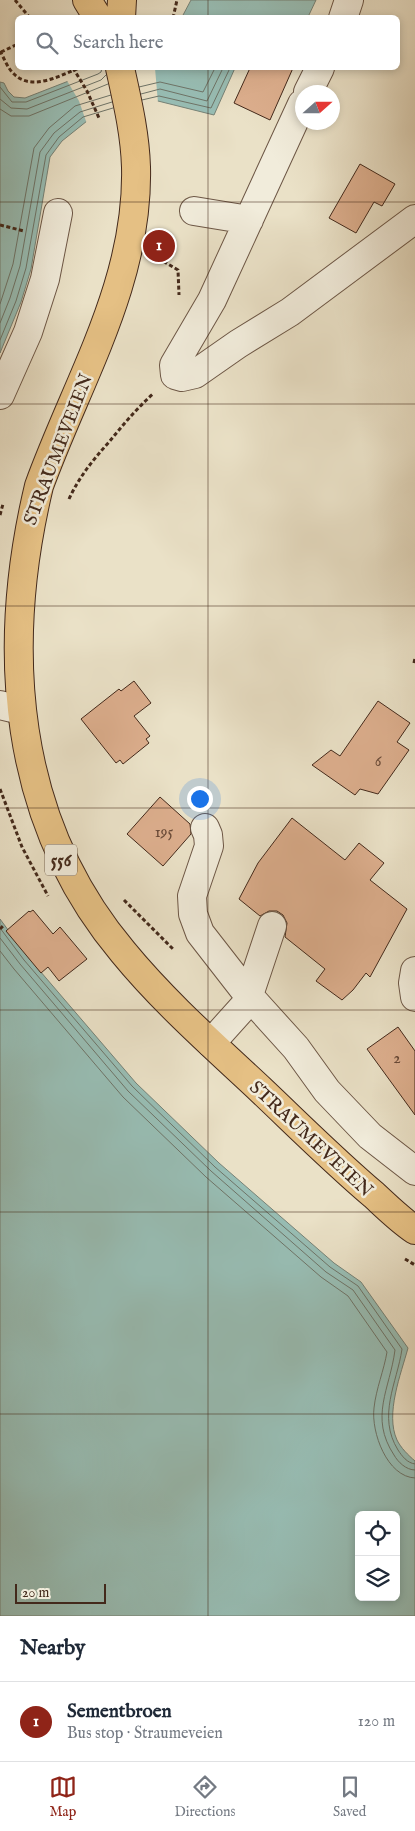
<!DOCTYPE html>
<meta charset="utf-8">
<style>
:root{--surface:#fff;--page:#f6f6f7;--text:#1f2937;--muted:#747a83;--line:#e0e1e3;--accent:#8f2418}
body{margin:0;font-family:"IM FELL English",serif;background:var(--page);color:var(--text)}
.controls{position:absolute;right:15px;bottom:15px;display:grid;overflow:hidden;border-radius:8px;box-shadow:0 2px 8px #0003}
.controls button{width:45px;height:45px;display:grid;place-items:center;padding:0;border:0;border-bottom:1px solid var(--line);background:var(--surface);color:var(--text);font:25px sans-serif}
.compass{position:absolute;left:295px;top:85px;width:45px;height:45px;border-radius:50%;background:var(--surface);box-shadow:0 2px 8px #0003;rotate:69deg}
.scale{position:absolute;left:15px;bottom:12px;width:91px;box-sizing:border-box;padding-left:5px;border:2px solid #43291b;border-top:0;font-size:14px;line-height:18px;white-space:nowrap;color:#43291b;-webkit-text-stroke:4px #f1ecdb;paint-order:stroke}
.you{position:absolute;left:199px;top:798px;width:18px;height:18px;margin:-12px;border:4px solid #fff;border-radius:50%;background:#1a73e8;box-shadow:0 0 0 8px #1a73e833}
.badge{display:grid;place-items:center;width:32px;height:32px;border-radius:50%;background:var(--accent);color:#fff;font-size:16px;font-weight:700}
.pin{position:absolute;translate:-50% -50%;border:2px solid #fff;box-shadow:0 1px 5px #0006}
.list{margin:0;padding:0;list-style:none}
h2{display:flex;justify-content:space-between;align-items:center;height:65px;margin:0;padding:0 20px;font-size:21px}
h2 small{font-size:16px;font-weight:400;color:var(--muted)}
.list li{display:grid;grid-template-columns:32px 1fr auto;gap:15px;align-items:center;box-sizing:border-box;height:80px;padding:0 20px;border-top:1px solid var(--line)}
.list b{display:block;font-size:19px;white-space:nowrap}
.list p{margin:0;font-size:16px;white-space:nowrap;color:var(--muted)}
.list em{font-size:16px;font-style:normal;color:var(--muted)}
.icon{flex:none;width:28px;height:28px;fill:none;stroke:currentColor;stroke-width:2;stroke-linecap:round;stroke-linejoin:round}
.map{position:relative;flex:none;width:415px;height:1616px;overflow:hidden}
.search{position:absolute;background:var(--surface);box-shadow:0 2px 8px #0003;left:15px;right:15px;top:15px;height:55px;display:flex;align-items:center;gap:12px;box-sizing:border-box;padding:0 18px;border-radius:8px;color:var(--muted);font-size:19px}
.sheet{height:145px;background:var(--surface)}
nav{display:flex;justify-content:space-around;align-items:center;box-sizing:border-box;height:70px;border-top:1px solid var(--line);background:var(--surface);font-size:14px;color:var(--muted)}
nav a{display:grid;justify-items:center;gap:2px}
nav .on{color:var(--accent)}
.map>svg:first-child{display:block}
</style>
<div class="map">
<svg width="415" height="1616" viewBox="0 0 415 1616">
<rect width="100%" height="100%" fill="#eae1c7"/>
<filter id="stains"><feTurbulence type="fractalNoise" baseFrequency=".004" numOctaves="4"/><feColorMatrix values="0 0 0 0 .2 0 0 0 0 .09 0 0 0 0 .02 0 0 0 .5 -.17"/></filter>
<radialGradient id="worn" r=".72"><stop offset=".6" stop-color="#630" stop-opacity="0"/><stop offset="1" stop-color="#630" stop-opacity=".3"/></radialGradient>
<!-- water -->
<path fill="#98beb5" stroke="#768277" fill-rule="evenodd" d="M 191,0 L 316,0 L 308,17 L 182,17 Z
M 102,68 L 235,68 L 214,115 L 158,101 L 87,121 L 62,141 L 50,157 L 31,269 L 21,302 L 0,353 L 0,82 L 4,83 L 8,91 L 14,97 L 25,98 Z
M 0,919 L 28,957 L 136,1083 L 219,1163 L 334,1263 L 361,1282 L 408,1348 C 401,1374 385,1414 397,1440 C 401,1448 408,1455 415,1461 L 415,1616 L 0,1616 ZM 359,1515 L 396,1515 L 396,1597 L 359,1597 Z"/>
<!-- pier -->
<path fill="#eae1c7" d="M 95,68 L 155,68 L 158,103 L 87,124 L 79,101 L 66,79 Z"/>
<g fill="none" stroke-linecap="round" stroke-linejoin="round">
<!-- shore -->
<path stroke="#6e7468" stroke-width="1" d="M 0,87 L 12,102 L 26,102 L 98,74 L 101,72 L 102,68
M 139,87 L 160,82 L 203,92 L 215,68
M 141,94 L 160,89 L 207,101 L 223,68
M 0,99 L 11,108 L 27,109 L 101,80 L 106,75
M 142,100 L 159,96 L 211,108 L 230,68
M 0,109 L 11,116 L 29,116 L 108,84
M 0,304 L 13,264 L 34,148 L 49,128 L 75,106 L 111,95
M 0,323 L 10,298 L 20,266 L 40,152 L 54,133 L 80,112 L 112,102
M 0,340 L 16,301 L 26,268 L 46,155 L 59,137 L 83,117 L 113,108
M 0,928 L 24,960 L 132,1086 L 215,1167 L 330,1267 L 358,1286 L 402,1349 C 397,1383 377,1416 398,1450 C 402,1456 407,1463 415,1464
M 0,938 L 20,964 L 128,1091 L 211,1171 L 326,1272 L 353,1290 L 395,1350 C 390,1389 369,1417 394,1455 C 398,1462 406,1470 415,1470
M 0,951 L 14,969 L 123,1097 L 206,1177 L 321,1277 L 348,1296 L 387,1352 C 384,1370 376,1389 374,1408 C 371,1432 387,1477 415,1478"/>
</g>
<!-- building -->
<path fill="#dcae8d" stroke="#43291b" d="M 250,68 L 293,68 L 270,120 L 234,103 Z
M 360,164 L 395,184 L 382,206 L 374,202 L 356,233 L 329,218 Z
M 134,681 L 151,703 L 134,716 L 150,736 L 146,739 L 149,743 L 123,764 L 120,760 L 116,763 L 81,719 L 119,689 L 121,691 Z
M 378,701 L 410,723 L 397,742 L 409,750 L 378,794 L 360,789 L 355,795 L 312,765 L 331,750 L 340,756 Z
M 160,797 L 190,824 L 191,834 L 163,866 L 127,834 Z
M 292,818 L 345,860 L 359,843 L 384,863 L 370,880 L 407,909 L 370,977 L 366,973 L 353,990 L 342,1000 L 316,981 L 325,969 L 285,937 L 287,923 L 283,915 L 277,911 L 269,911 L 260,916 L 239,899 L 258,863 Z
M 33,910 L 53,934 L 60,927 L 87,959 L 59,981 L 48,967 L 41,973 L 6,931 L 29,911 L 30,912 Z
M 398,1027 L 415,1051 L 415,1115 L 367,1049 Z"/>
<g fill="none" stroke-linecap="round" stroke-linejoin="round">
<defs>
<path id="minor" d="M 343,18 L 349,0
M 308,92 L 320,68
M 302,104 L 212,300 L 174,365 L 175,375 L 182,377 L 195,374 L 238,344 L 290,312 L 415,219
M 194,211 L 249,220
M 0,395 L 28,332 L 45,279 L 58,213
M 0,705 L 12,708
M 205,828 L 208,835 L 209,846 L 192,896 L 193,914 L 200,933 L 249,996 L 296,1048 L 327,1091 L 370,1136 L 415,1171
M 415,971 L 413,983 L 415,997
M 211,1043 L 246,1004 L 272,926"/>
<path id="major" d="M 87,0 L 98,18
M 121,18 L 122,0
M 120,68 C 127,100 135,133 136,167 C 139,283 77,381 39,486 C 0,649 12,820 123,952 C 164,1002 214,1046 261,1090 C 298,1125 335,1162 374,1195 C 387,1207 400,1220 415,1230"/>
</defs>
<!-- minor casing -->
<use href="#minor" stroke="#6d5746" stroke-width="30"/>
<!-- major casing -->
<use href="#major" stroke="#43291b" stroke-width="30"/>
<!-- path -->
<path stroke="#43291b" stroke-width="3" stroke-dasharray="4 2.5" stroke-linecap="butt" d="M 15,0 L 30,18
M 173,18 L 177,0
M 0,51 C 4,58 8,69 14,74 C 32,92 61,75 79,68
M 1,52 L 18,44
M 0,225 L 24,231
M 158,258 L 178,270 L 179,295
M 69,499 C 79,477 93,460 109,442 C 123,425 137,408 154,393
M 0,515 L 3,504
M 414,663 L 415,658
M 0,789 L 22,847 L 48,896
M 124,900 L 173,949
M 0,929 L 4,925
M 405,1259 L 415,1265"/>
<!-- minor -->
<use href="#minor" stroke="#f1ecdb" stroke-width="28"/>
<!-- major -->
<use href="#major" stroke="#e5c084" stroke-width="28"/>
<!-- path-bridge -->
<path stroke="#43291b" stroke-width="3" stroke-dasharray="4 2.5" stroke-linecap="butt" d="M 73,68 L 87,91 L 99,118"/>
</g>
<!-- grid -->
<path fill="none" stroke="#43291b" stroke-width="1" stroke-opacity="0.55" d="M 208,0 L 208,18M 208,68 L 208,1616M 0,202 L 415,202M 0,404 L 415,404M 0,606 L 415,606M 0,808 L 415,808M 0,1010 L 415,1010M 0,1212 L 415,1212M 0,1414 L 415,1414"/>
<g text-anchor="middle" stroke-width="5" stroke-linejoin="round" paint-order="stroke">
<!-- number labels -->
<g font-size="16" fill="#694a38">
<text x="378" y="766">6</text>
<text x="164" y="837">195</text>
<text x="397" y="1063">2</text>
</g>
<!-- shield labels -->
<rect fill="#f1ecdb" stroke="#776455" stroke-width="1" x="45" y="844.5" width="32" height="31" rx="4"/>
<g font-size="18" font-weight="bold" fill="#43291b">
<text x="61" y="866">556</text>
</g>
<!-- street labels -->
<g font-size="19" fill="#43291b" stroke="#f1ecdb">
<text transform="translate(57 449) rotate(-69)" y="7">STRAUMEVEIEN</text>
<text transform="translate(312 1138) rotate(43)" y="7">STRAUMEVEIEN</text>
</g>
</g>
<rect width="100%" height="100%" filter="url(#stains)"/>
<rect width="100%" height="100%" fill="url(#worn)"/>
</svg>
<div class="controls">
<button><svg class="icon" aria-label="locate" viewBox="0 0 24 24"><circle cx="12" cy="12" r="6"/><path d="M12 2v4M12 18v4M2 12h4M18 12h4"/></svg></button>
<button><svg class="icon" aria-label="layers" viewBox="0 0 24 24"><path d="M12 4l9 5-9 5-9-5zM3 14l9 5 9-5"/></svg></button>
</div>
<svg class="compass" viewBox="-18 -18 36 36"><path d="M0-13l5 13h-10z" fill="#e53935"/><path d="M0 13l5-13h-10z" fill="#747a83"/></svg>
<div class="scale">20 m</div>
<div class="you"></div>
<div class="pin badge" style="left:159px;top:246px">1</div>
<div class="search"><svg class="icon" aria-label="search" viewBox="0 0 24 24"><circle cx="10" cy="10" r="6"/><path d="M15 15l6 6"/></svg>Search here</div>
</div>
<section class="sheet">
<h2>Nearby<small></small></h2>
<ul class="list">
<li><span class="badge">1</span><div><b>Sementbroen</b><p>Bus stop · Straumeveien</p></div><em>120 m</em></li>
</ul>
</section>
<nav>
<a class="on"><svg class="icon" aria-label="map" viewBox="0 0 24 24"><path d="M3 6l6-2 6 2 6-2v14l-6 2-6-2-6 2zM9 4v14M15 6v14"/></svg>Map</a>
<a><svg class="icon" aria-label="directions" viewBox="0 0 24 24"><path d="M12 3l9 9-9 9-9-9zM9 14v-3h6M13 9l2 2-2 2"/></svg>Directions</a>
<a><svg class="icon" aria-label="saved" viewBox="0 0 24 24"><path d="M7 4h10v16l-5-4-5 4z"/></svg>Saved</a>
</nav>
